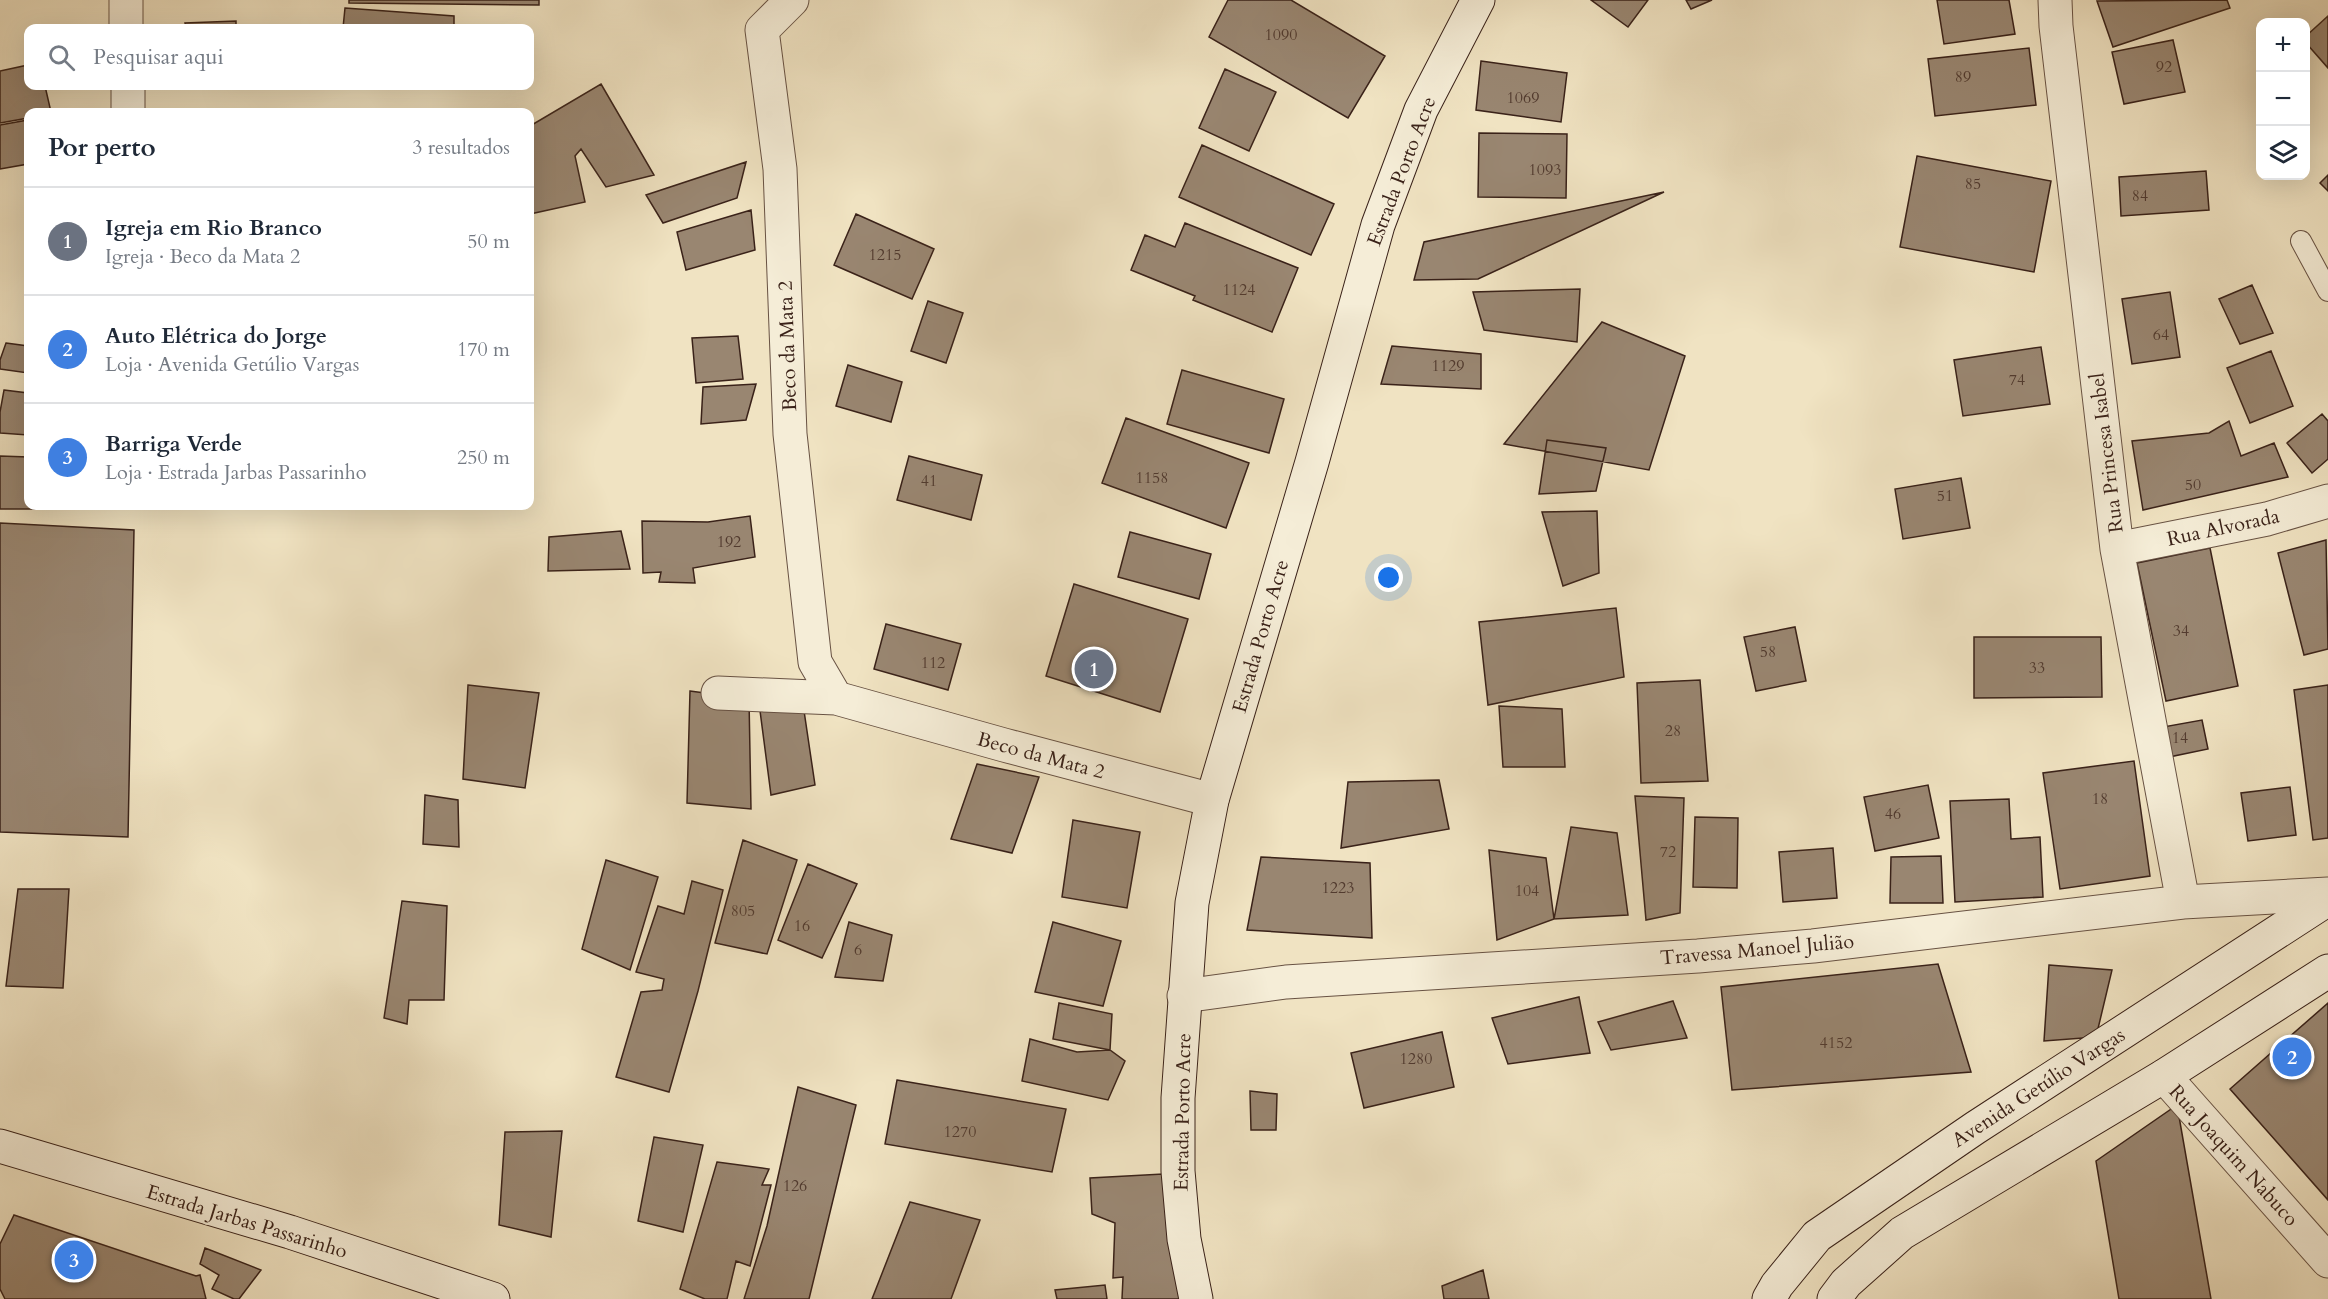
<!DOCTYPE html>
<html lang="pt">
<meta charset="utf-8">
<style>
:root{--surface:#fff;--page:#f2f2f3;--text:#1f2937;--muted:#747a83;--line:#e0e1e3;--accent:#8f2418}
body{margin:0;font-family:Cardo,serif;background:var(--page);color:var(--text)}
.controls{position:absolute;right:18px;top:18px;display:grid;overflow:hidden;border-radius:12px;box-shadow:0 6px 24px #0002}
.controls button{width:54px;height:54px;display:grid;place-items:center;padding:0;border:0;border-bottom:2px solid var(--line);background:var(--surface);color:var(--text);font:30px sans-serif}
.you{position:absolute;left:1389px;top:578px;width:21px;height:21px;margin:-15px;border:4px solid #fff;border-radius:50%;background:#1a73e8;box-shadow:0 0 0 9px #1a73e833}
.badge{display:grid;place-items:center;width:39px;height:39px;border-radius:50%;background:var(--accent);color:#fff;font-size:20px;font-weight:700}
.pin{position:absolute;translate:-50% -50%;border:3px solid #fff;box-shadow:0 2px 6px #0006}
.list{margin:0;padding:0;list-style:none}
h2{display:flex;justify-content:space-between;align-items:center;height:78px;margin:0;padding:0 24px;font-size:26px}
h2 small{font-size:20px;font-weight:400;color:var(--muted)}
.list li{display:grid;grid-template-columns:39px 1fr auto;gap:18px;align-items:center;box-sizing:border-box;height:108px;padding:0 24px;border-top:2px solid var(--line)}
.list b{display:block;font-size:22px;white-space:nowrap}
.list p{margin:0;font-size:20px;white-space:nowrap;color:var(--muted)}
.list em{font-size:20px;font-style:normal;color:var(--muted)}
.icon{flex:none;width:33px;height:33px;fill:none;stroke:currentColor;stroke-width:2;stroke-linecap:round;stroke-linejoin:round}
.map{position:relative;flex:none;width:2328px;height:1299px;overflow:hidden}
.search{position:absolute;background:var(--surface);box-shadow:0 6px 24px #0002;left:24px;top:24px;width:510px;height:66px;display:flex;align-items:center;gap:15px;box-sizing:border-box;padding:0 21px;border-radius:12px;color:var(--muted);font-size:22px}
.panel{position:absolute;background:var(--surface);box-shadow:0 6px 24px #0002;left:24px;top:108px;width:510px;height:402px;border-radius:12px}
.map>svg:first-child{display:block}
</style>
<div class="map">
<svg width="2328" height="1299" viewBox="0 0 2328 1299">
<rect width="100%" height="100%" fill="#f0e3c2"/>
<filter id="stains"><feTurbulence type="fractalNoise" baseFrequency=".00333" numOctaves="4"/><feColorMatrix values="0 0 0 0 .2 0 0 0 0 .09 0 0 0 0 .02 0 0 0 .5 -.17"/></filter>
<radialGradient id="worn" r=".72"><stop offset=".6" stop-color="#630" stop-opacity="0"/><stop offset="1" stop-color="#630" stop-opacity=".3"/></radialGradient>
<!-- building -->
<path fill="#998671" stroke="#3a2219" stroke-width="1.5" d="M 349,0 L 539,0 L 539,5 L 349,3 Z
M 1228,0 L 1291,0 L 1385,56 L 1348,118 L 1209,37 Z
M 1591,0 L 1648,0 L 1628,27 Z
M 1686,0 L 1712,0 L 1691,9 Z
M 1937,0 L 2009,0 L 2015,34 L 1944,44 Z
M 2227,0 L 2230,8 L 2113,47 L 2097,1 Z
M 345,8 L 454,16 L 454,28 L 343,28 Z
M 2328,16 L 2328,68 L 2306,43 L 2306,36 Z
M 236,21 L 236,28 L 186,28 L 185,23 Z
M 2173,40 L 2185,92 L 2124,104 L 2112,52 Z
M 2029,48 L 2036,105 L 1935,116 L 1928,59 Z
M 1481,61 L 1567,73 L 1561,122 L 1476,110 Z
M 28,65 L 28,86 L 45,86 L 51,112 L 28,112 L 28,118 L 0,123 L 0,71 Z
M 1225,69 L 1276,92 L 1249,151 L 1199,128 Z
M 601,84 L 654,175 L 606,187 L 581,149 L 575,156 L 585,202 L 530,214 L 530,126 Z
M 28,120 L 28,164 L 0,169 L 0,125 Z
M 1479,133 L 1567,134 L 1566,198 L 1478,197 Z
M 1202,145 L 1334,204 L 1311,255 L 1179,197 Z
M 1917,156 L 2051,181 L 2034,272 L 1900,247 Z
M 746,162 L 737,198 L 663,223 L 646,195 Z
M 2206,171 L 2209,210 L 2121,216 L 2119,177 Z
M 2328,175 L 2328,191 L 2320,183 Z
M 1664,192 L 1478,279 L 1414,280 L 1424,242 Z
M 751,210 L 755,250 L 686,270 L 677,232 Z
M 856,214 L 934,249 L 912,299 L 834,265 Z
M 1185,223 L 1298,268 L 1272,332 L 1193,300 L 1195,296 L 1131,270 L 1145,235 L 1175,247 Z
M 2252,285 L 2273,333 L 2240,344 L 2219,299 Z
M 1580,289 L 1577,342 L 1484,330 L 1473,292 Z
M 2170,292 L 2180,357 L 2132,364 L 2122,299 Z
M 928,301 L 963,313 L 946,363 L 911,351 Z
M 1602,322 L 1685,356 L 1649,470 L 1504,444 Z
M 738,336 L 743,379 L 696,383 L 692,338 Z
M 6,343 L 28,346 L 28,373 L 0,369 L 0,360 Z
M 1392,346 L 1481,354 L 1481,389 L 1381,384 Z
M 2041,347 L 2050,404 L 1963,416 L 1954,360 Z
M 2271,351 L 2293,406 L 2250,423 L 2227,368 Z
M 848,365 L 902,382 L 891,422 L 836,406 Z
M 1182,370 L 1284,399 L 1269,453 L 1167,424 Z
M 756,384 L 746,420 L 701,424 L 703,387 Z
M 4,390 L 28,393 L 28,435 L 0,433 L 0,412 Z
M 2322,414 L 2328,421 L 2328,459 L 2312,473 L 2287,443 Z
M 1126,418 L 1249,463 L 1226,528 L 1102,483 Z
M 2229,421 L 2241,456 L 2274,443 L 2288,477 L 2143,510 L 2132,441 L 2209,433 Z
M 1547,440 L 1606,448 L 1596,491 L 1539,494 Z
M 0,456 L 28,457 L 28,506 L 57,506 L 57,509 L 0,509 Z
M 909,456 L 982,475 L 971,520 L 897,500 Z
M 1961,478 L 1970,528 L 1903,539 L 1895,489 Z
M 1597,511 L 1599,573 L 1563,586 L 1542,512 Z
M 750,516 L 755,557 L 693,568 L 695,583 L 659,582 L 661,572 L 643,573 L 642,521 L 708,522 Z
M 0,523 L 134,530 L 128,837 L 0,832 Z
M 621,531 L 630,569 L 548,571 L 549,537 Z
M 1130,532 L 1211,554 L 1199,599 L 1118,577 Z
M 2326,540 L 2328,649 L 2304,655 L 2278,553 Z
M 2210,548 L 2238,686 L 2166,701 L 2137,563 Z
M 1074,584 L 1188,619 L 1160,712 L 1046,676 Z
M 1616,608 L 1624,677 L 1488,705 L 1479,622 Z
M 886,624 L 961,644 L 948,690 L 874,669 Z
M 1795,627 L 1806,681 L 1756,691 L 1744,637 Z
M 1974,637 L 2101,637 L 2102,697 L 1974,698 Z
M 1700,680 L 1708,781 L 1641,783 L 1637,683 Z
M 468,685 L 539,693 L 525,788 L 463,779 Z
M 2328,685 L 2328,838 L 2313,840 L 2294,690 Z
M 690,691 L 749,699 L 751,809 L 687,803 Z
M 759,703 L 803,704 L 815,785 L 771,795 Z
M 1499,706 L 1562,709 L 1565,767 L 1503,767 Z
M 2202,720 L 2208,749 L 2169,757 L 2163,727 Z
M 2134,761 L 2150,876 L 2060,889 L 2043,773 Z
M 977,764 L 1039,777 L 1012,853 L 951,839 Z
M 1439,780 L 1449,829 L 1341,848 L 1348,782 Z
M 1928,785 L 1939,838 L 1875,851 L 1864,797 Z
M 2290,787 L 2296,835 L 2248,841 L 2241,793 Z
M 425,795 L 458,800 L 459,847 L 423,844 Z
M 1635,796 L 1684,798 L 1680,913 L 1646,920 Z
M 2009,799 L 2011,839 L 2040,837 L 2043,897 L 1955,902 L 1950,801 Z
M 1695,817 L 1738,818 L 1737,888 L 1693,887 Z
M 1073,820 L 1140,832 L 1127,908 L 1062,897 Z
M 1571,827 L 1617,833 L 1628,915 L 1554,919 Z
M 743,840 L 797,860 L 767,954 L 715,943 Z
M 1833,848 L 1837,898 L 1783,902 L 1779,852 Z
M 1489,850 L 1546,858 L 1554,919 L 1497,940 Z
M 1941,856 L 1943,903 L 1890,903 L 1891,857 Z
M 1261,857 L 1370,863 L 1372,938 L 1247,930 Z
M 606,860 L 658,877 L 630,970 L 582,949 Z
M 808,864 L 857,884 L 822,958 L 778,940 Z
M 692,881 L 723,890 L 698,991 L 669,1092 L 616,1077 L 641,992 L 662,990 L 664,979 L 636,972 L 658,906 L 684,914 Z
M 18,889 L 69,889 L 63,988 L 6,986 Z
M 402,901 L 447,906 L 444,1000 L 409,1000 L 407,1024 L 384,1018 Z
M 849,922 L 892,935 L 883,981 L 835,977 Z
M 1053,922 L 1121,941 L 1103,1006 L 1035,992 Z
M 1938,964 L 1971,1072 L 1732,1090 L 1721,987 Z
M 2049,965 L 2112,970 L 2096,1037 L 2044,1041 Z
M 1579,997 L 1590,1053 L 1508,1064 L 1492,1018 Z
M 1673,1001 L 1687,1038 L 1611,1050 L 1598,1022 Z
M 1059,1003 L 1112,1014 L 1110,1050 L 1053,1039 Z
M 2328,1003 L 2328,1200 L 2230,1089 Z
M 1442,1032 L 1454,1087 L 1364,1108 L 1351,1053 Z
M 1030,1039 L 1077,1052 L 1110,1050 L 1125,1061 L 1108,1100 L 1022,1081 Z
M 897,1080 L 1066,1109 L 1052,1172 L 885,1144 Z
M 798,1087 L 856,1105 L 809,1299 L 744,1299 L 767,1226 Z
M 1250,1091 L 1277,1094 L 1276,1130 L 1251,1130 Z
M 2177,1105 L 2211,1299 L 2119,1299 L 2096,1161 Z
M 562,1131 L 551,1237 L 499,1225 L 505,1132 Z
M 654,1137 L 703,1145 L 683,1232 L 638,1221 Z
M 717,1162 L 769,1169 L 762,1185 L 771,1185 L 750,1266 L 736,1261 L 727,1299 L 705,1299 L 680,1289 Z
M 1163,1174 L 1181,1299 L 1122,1299 L 1123,1277 L 1113,1278 L 1115,1223 L 1092,1214 L 1090,1178 Z
M 910,1202 L 980,1220 L 951,1299 L 872,1299 Z
M 14,1215 L 196,1276 L 200,1275 L 206,1299 L 5,1299 L 0,1289 L 0,1244 Z
M 205,1248 L 261,1270 L 239,1299 L 234,1299 L 212,1289 L 219,1275 L 200,1264 Z
M 1483,1270 L 1489,1299 L 1444,1299 L 1442,1286 Z
M 1105,1285 L 1107,1299 L 1057,1299 L 1055,1290 Z"/>
<g fill="none" stroke-linecap="round" stroke-linejoin="round">
<defs>
<path id="lane" d="M 2301,241 L 2328,291"/>
<path id="street" d="M 126,0 L 126,28
M 792,0 L 762,30 L 780,169 L 790,434 L 815,662 L 836,698
M 2055,0 L 2056,26 L 2117,549 L 2183,902
M 128,86 L 128,112
M 2117,549 L 2267,519 L 2328,501
M 718,693 L 836,698 L 1004,745 L 1212,800
M 1184,996 L 1286,982 L 1698,956 L 1813,946 L 2183,902 L 2328,894
M 2164,1076 L 2328,1261"/>
<path id="secondary" d="M 0,1146 L 290,1232 L 493,1299
M 1196,1299 L 1184,1239 L 1178,1171 L 1178,1098 L 1192,903 L 1212,800 L 1312,462 L 1378,225 L 1421,110 L 1478,0
M 1769,1299 L 1777,1285 L 1817,1236 L 1975,1128 L 2328,899
M 1834,1299 L 1846,1283 L 1902,1233 L 2164,1076 L 2328,971"/>
</defs>
<!-- lane casing -->
<use href="#lane" stroke="#685243" stroke-width="22"/>
<!-- street casing -->
<use href="#street" stroke="#685243" stroke-width="35"/>
<!-- secondary casing -->
<use href="#secondary" stroke="#3a2219" stroke-width="35"/>
<!-- lane -->
<use href="#lane" stroke="#f5edd7" stroke-width="20"/>
<!-- street -->
<use href="#street" stroke="#f5edd7" stroke-width="33"/>
<!-- secondary -->
<use href="#secondary" stroke="#f5edd7" stroke-width="33"/>
</g>
<g text-anchor="middle" stroke-width="4.5" stroke-linejoin="round" paint-order="stroke">
<!-- number labels -->
<g font-size="16" fill="#523b2f">
<text x="1281" y="40">1090</text>
<text x="2164" y="72">92</text>
<text x="1963" y="82">89</text>
<text x="1523" y="103">1069</text>
<text x="1545" y="175">1093</text>
<text x="1973" y="189">85</text>
<text x="2140" y="201">84</text>
<text x="885" y="260">1215</text>
<text x="1239" y="295">1124</text>
<text x="2161" y="340">64</text>
<text x="1448" y="371">1129</text>
<text x="2017" y="385">74</text>
<text x="1152" y="483">1158</text>
<text x="929" y="486">41</text>
<text x="2193" y="490">50</text>
<text x="1945" y="501">51</text>
<text x="729" y="547">192</text>
<text x="2181" y="636">34</text>
<text x="1768" y="657">58</text>
<text x="933" y="668">112</text>
<text x="2037" y="673">33</text>
<text x="1673" y="736">28</text>
<text x="2180" y="743">14</text>
<text x="2100" y="804">18</text>
<text x="1893" y="819">46</text>
<text x="1668" y="857">72</text>
<text x="1338" y="893">1223</text>
<text x="1527" y="896">104</text>
<text x="743" y="916">805</text>
<text x="802" y="931">16</text>
<text x="858" y="955">6</text>
<text x="1836" y="1048">4152</text>
<text x="1416" y="1064">1280</text>
<text x="960" y="1137">1270</text>
<text x="795" y="1191">126</text>
</g>
<!-- street labels -->
<g font-size="20" fill="#3a2219" stroke="#f5edd7">
<text transform="translate(1401 171) rotate(-69)" y="7">Estrada Porto Acre</text>
<text transform="translate(787 346) rotate(-92)" y="7">Beco da Mata 2</text>
<text transform="translate(2106 453) rotate(-97)" y="7">Rua Princesa Isabel</text>
<text transform="translate(2223 527) rotate(-12)" y="7">Rua Alvorada</text>
<text transform="translate(1260 636) rotate(-74)" y="7">Estrada Porto Acre</text>
<text transform="translate(1041 755) rotate(15)" y="7">Beco da Mata 2</text>
<text transform="translate(1757 949) rotate(-5)" y="7">Travessa Manoel Julião</text>
<text transform="translate(2038 1087) rotate(-33)" y="7">Avenida Getúlio Vargas</text>
<text transform="translate(1182 1112) rotate(-89)" y="7">Estrada Porto Acre</text>
<text transform="translate(2234 1155) rotate(48)" y="7">Rua Joaquim Nabuco</text>
<text transform="translate(247 1221) rotate(17)" y="7">Estrada Jarbas Passarinho</text>
</g>
</g>
<rect width="100%" height="100%" filter="url(#stains)"/>
<rect width="100%" height="100%" fill="url(#worn)"/>
</svg>
<div class="controls">
<button>+</button>
<button>−</button>
<button><svg class="icon" aria-label="layers" viewBox="0 0 24 24"><path d="M12 4l9 5-9 5-9-5zM3 14l9 5 9-5"/></svg></button>
</div>
<div class="you"></div>
<div class="pin badge" style="left:1094px;top:669px;background:#6b7280">1</div>
<div class="pin badge" style="left:2292px;top:1057px;background:#3f7fe0">2</div>
<div class="pin badge" style="left:74px;top:1260px;background:#3f7fe0">3</div>
<div class="search"><svg class="icon" aria-label="search" viewBox="0 0 24 24"><circle cx="10" cy="10" r="6"/><path d="M15 15l6 6"/></svg>Pesquisar aqui</div>
<section class="panel">
<h2>Por perto<small>3 resultados</small></h2>
<ul class="list">
<li><span class="badge" style="background:#6b7280">1</span><div><b>Igreja em Rio Branco</b><p>Igreja · Beco da Mata 2</p></div><em>50 m</em></li>
<li><span class="badge" style="background:#3f7fe0">2</span><div><b>Auto Elétrica do Jorge</b><p>Loja · Avenida Getúlio Vargas</p></div><em>170 m</em></li>
<li><span class="badge" style="background:#3f7fe0">3</span><div><b>Barriga Verde</b><p>Loja · Estrada Jarbas Passarinho</p></div><em>250 m</em></li>
</ul>
</section>
</div>
